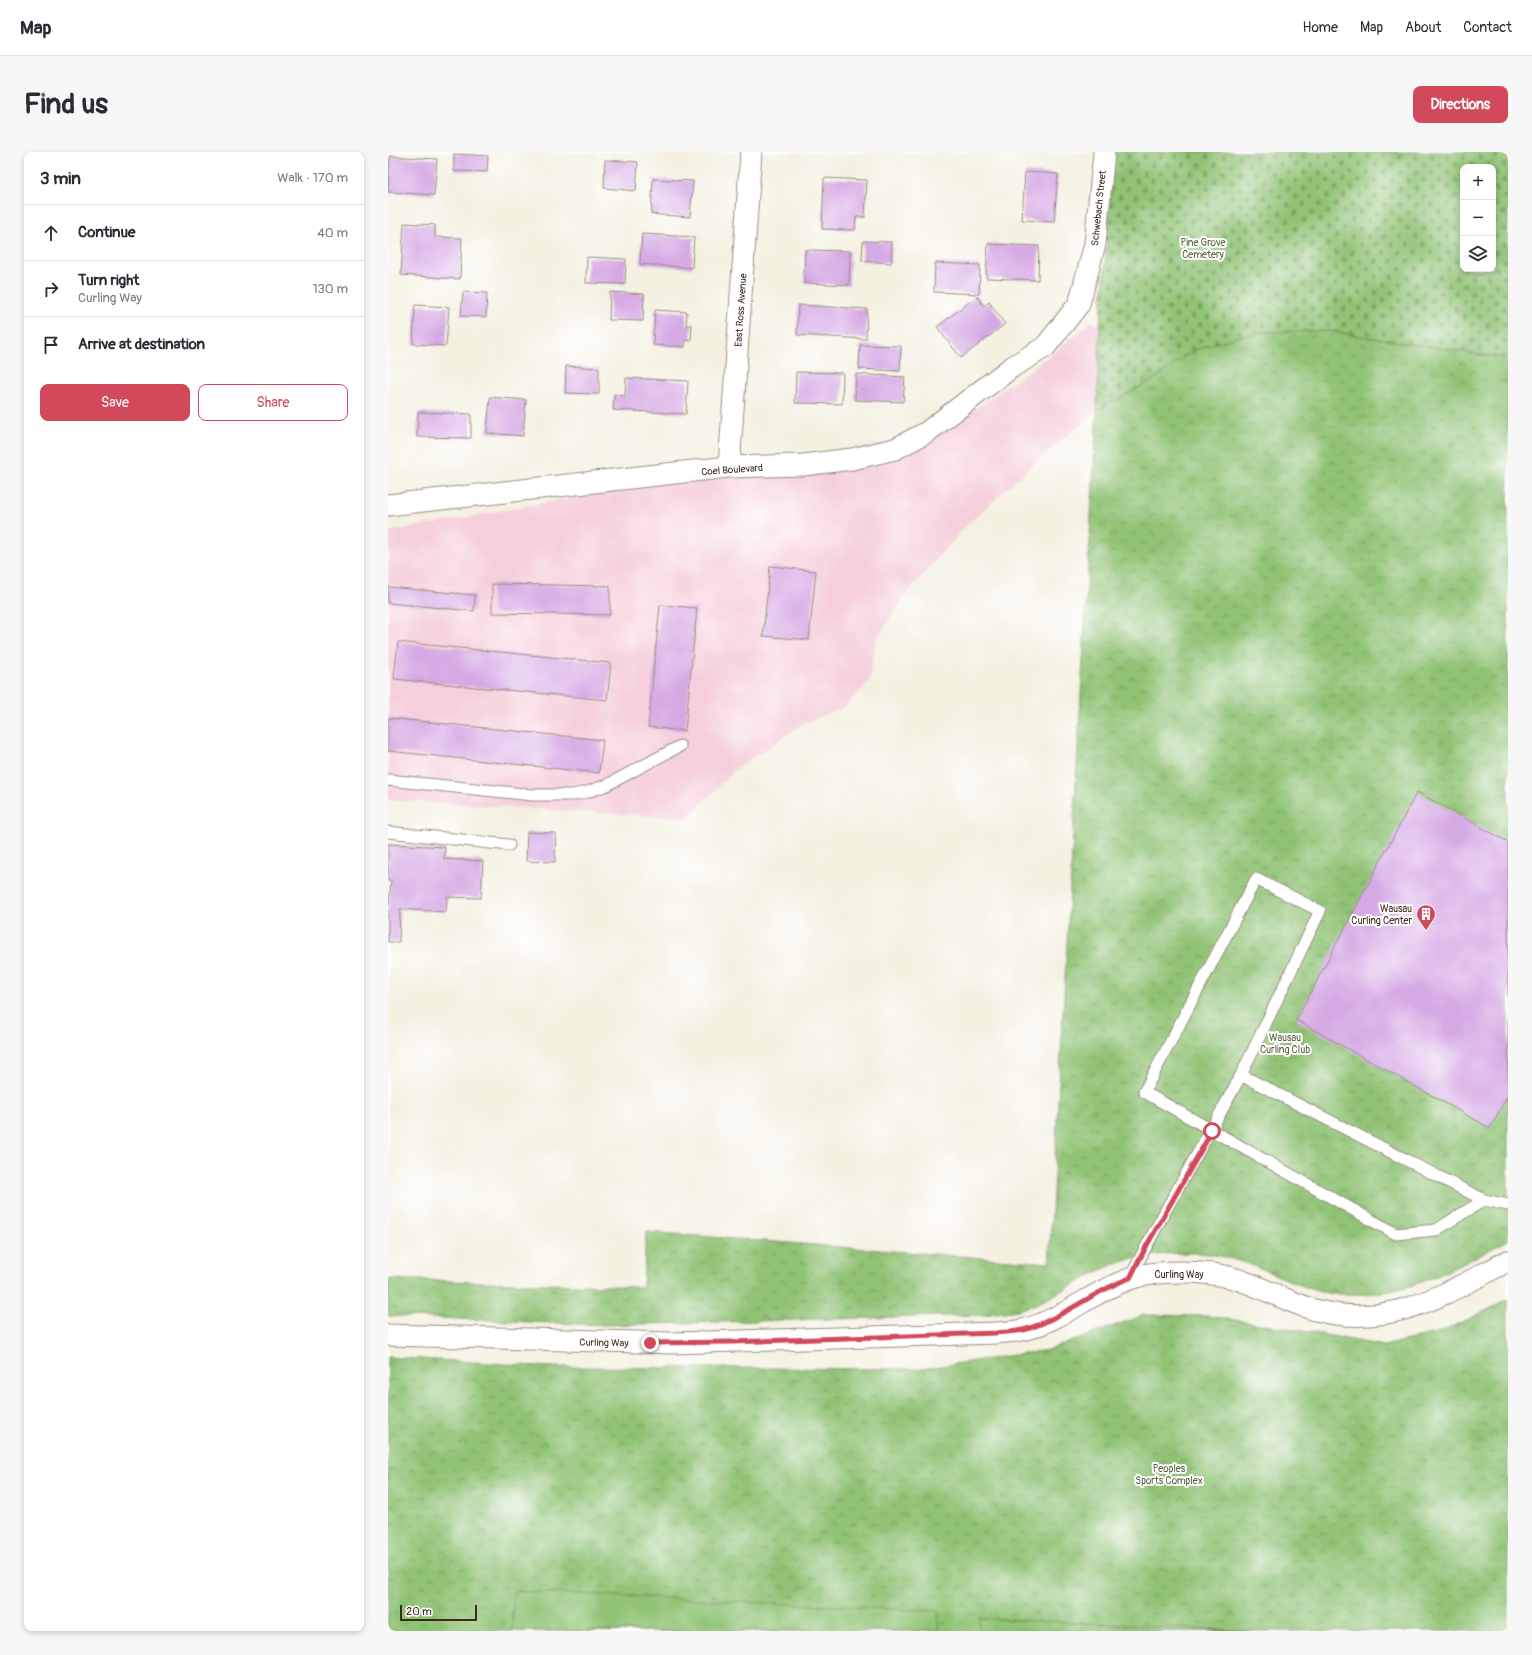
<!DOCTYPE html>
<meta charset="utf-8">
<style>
:root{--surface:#fff;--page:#f7f7f7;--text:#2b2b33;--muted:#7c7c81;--line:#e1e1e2;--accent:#d1495b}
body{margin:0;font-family:Pangolin,sans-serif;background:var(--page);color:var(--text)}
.controls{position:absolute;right:12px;top:12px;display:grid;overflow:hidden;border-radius:8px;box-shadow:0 2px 6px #0003}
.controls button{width:36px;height:36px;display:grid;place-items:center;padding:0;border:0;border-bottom:1px solid var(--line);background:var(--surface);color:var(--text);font:20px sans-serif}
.scale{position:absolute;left:12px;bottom:10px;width:77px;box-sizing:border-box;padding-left:4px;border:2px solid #3b2a1e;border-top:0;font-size:11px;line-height:14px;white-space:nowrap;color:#3b2a1e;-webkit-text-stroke:3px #fff;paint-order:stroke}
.stop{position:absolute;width:12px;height:12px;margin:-9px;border:3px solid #d1495b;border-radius:50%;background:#fff}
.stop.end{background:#d1495b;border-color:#fff;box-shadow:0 1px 4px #0008}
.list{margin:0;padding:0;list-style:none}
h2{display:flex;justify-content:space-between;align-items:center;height:52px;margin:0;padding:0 16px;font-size:17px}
h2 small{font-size:13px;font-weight:400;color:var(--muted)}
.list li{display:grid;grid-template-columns:26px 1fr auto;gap:12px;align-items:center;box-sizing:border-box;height:56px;padding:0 16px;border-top:1px solid var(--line)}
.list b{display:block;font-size:15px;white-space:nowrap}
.list p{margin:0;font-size:13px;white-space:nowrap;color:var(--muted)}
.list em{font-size:13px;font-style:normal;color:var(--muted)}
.actions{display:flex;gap:8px;padding:12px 16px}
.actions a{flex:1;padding:9px 0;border:1px solid var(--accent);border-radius:8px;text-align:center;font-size:14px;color:var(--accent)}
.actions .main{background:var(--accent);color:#fff}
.icon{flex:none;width:22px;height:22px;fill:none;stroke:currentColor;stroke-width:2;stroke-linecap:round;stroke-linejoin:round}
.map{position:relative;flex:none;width:1120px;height:1479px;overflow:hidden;border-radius:8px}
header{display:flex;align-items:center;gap:24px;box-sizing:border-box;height:56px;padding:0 20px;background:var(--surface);border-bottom:1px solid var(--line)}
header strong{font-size:19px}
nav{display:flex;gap:22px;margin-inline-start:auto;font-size:14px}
.intro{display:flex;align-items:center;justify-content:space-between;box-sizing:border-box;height:96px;padding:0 24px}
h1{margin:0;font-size:28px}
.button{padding:10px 18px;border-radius:8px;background:var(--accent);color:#fff;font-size:14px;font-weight:700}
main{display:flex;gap:24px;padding:0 24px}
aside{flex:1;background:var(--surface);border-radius:8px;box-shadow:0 2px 6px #0003}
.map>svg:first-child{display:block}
</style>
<header>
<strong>Map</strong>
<nav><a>Home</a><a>Map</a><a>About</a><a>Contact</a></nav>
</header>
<div class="intro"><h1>Find us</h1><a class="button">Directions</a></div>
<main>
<aside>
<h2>3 min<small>Walk · 170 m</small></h2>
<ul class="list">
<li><svg class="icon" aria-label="ahead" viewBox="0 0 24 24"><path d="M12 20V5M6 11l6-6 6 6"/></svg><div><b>Continue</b></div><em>40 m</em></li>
<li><svg class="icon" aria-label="right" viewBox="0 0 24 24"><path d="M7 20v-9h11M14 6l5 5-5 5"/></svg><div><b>Turn right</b><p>Curling Way</p></div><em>130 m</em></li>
<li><svg class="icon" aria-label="arrive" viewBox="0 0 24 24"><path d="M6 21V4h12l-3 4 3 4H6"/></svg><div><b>Arrive at destination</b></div></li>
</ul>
<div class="actions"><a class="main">Save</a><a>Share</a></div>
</aside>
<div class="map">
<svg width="1120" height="1479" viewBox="0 0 1120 1479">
<defs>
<pattern id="cemetery-stones" width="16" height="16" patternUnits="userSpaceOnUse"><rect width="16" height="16" fill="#90c374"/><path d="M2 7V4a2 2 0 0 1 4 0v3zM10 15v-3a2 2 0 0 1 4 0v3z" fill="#779f5f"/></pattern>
<pattern id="park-crowns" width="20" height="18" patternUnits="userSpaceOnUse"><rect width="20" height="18" fill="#90c374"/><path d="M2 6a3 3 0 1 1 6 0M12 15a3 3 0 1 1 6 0" fill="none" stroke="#779f5f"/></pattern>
</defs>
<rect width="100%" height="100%" fill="#fff"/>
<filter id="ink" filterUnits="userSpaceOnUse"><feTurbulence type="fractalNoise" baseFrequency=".025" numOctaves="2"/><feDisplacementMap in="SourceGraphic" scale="8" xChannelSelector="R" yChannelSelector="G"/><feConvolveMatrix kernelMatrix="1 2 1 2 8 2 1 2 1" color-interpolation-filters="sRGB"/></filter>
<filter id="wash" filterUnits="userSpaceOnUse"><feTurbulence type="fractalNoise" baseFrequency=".012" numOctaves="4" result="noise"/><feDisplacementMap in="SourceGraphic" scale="16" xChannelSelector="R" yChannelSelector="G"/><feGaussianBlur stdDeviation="0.9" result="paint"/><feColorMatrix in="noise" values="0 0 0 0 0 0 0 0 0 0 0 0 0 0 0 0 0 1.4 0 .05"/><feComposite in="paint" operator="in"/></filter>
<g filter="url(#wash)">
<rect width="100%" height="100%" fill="#f4f1e1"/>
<!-- built -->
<path fill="#f5cfdb" d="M 704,169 L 712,174 L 709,258 L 640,317 L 578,374 L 520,439 L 488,488 L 481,529 L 456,556 L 418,570 L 348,617 L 299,666 L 0,648 L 0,380 L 240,335 L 374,321 L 563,274 L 663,203 Z"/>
<!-- cemetery -->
<path fill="url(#cemetery-stones)" stroke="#667649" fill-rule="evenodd" d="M 726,0 L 1120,0 L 1120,207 L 941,179 L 806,198 L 762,230 L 709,258 L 712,174 ZM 1075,15 L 1105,15 L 1105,117 L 1075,117 Z"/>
<!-- park -->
<path fill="url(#park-crowns)" stroke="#667649" d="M 941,179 L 1120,207 L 1120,1088 C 1069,1114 1019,1146 959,1142 C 946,1142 932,1141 920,1136 C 880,1121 842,1099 798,1101 C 776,1101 745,1105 724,1113 C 696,1125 671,1143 643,1154 L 629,1158 L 595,1163 L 216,1173 L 0,1164 L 0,1127 L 255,1135 L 258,1080 L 661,1111 L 709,258 L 762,230 L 806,198 L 849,185 L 878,180 Z
M 1120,1148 L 1120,1479 L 0,1479 L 0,1205 L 164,1215 L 533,1217 L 660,1198 L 756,1163 L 821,1164 L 922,1180 L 996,1194 L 1055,1179 Z"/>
<!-- pitch -->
<path fill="#90c374" stroke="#667649" d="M 126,1439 L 551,1459 L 550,1479 L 124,1479 Z
M 591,1466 L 859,1479 L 591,1479 Z"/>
<g id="blocks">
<!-- building -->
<path fill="#d5a9e4" d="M 66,2 L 100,4 L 99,20 L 66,19 Z
M 2,4 L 49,7 L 46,43 L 0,40 Z
M 217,8 L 250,10 L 248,39 L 216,36 Z
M 637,20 L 670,22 L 666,70 L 634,68 Z
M 436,26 L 479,28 L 477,65 L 468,65 L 467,78 L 434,77 Z
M 265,27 L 305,29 L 302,65 L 263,62 Z
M 16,71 L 47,73 L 47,85 L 74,86 L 72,127 L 13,123 Z
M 254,82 L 306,85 L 304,116 L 252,112 Z
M 475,89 L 504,90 L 503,111 L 474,109 Z
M 600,92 L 651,94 L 650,128 L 598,126 Z
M 417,98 L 462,99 L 461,133 L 416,131 Z
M 199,105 L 238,107 L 237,132 L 198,131 Z
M 547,111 L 592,113 L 591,142 L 546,140 Z
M 75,140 L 99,141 L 98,165 L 73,164 Z
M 222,140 L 256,142 L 255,169 L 221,168 Z
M 589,144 L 596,154 L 601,150 L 617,172 L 573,206 L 549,175 Z
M 27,153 L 61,155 L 58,194 L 25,192 Z
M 410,153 L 479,157 L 478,187 L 409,183 Z
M 267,158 L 299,160 L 298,173 L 304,173 L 303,189 L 298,188 L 297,195 L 265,193 Z
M 472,193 L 513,194 L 512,219 L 471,217 Z
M 178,214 L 211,216 L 211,242 L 177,241 Z
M 408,220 L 455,221 L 454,252 L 407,251 Z
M 468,222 L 517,225 L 515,250 L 467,248 Z
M 238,226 L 300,229 L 298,262 L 225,258 L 226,243 L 237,244 Z
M 102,245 L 138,248 L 135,284 L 99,281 Z
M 30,260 L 83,262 L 83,286 L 29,285 Z
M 382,414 L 428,419 L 421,488 L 375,484 Z
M 104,432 L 222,434 L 222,463 L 104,461 Z
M 0,435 L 87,443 L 86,459 L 0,451 Z
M 272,453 L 309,456 L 297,579 L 260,575 Z
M 10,490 L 223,511 L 219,548 L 6,527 Z
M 0,566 L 215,588 L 211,621 L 0,599 Z
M 1029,640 L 1120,690 L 1120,943 L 1102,976 L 908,868 Z
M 139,680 L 168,681 L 167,710 L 138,709 Z
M 0,692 L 57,695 L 56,707 L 95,709 L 93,746 L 59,745 L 58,760 L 12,757 L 11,790 L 0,790 L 0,753 L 1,753 L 3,729 L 0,729 Z"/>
</g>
</g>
<g filter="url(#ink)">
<use href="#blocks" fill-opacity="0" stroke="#988e80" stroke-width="1"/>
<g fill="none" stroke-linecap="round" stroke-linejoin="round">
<defs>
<path id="lane" d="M 0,628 L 145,643 L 184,643 L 199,640 L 219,633 L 292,594
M 0,680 L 121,693
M 853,923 L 932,759 L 868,727 L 756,940 L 1008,1082 L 1048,1078 L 1096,1048
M 742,1126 C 776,1057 817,991 853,923 L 1096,1048 L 1120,1053"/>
<path id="street" d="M 341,315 L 363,0
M 0,353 L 341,315 L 415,313 L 464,307 L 507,297 L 539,280 L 624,215 L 657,195 L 691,152 L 707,92 L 716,0
M 0,1183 L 285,1191 L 608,1181 C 618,1180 628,1180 638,1177 C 685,1164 719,1125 770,1121 C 795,1119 821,1120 845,1126 C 873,1134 899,1150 927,1158 C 1003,1178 1056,1142 1120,1109"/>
</defs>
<!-- lane casing -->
<use href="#lane" stroke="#988e80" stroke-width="13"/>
<!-- street casing -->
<use href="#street" stroke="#988e80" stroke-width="23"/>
<!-- lane -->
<use href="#lane" stroke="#fff" stroke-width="11"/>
<!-- street -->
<use href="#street" stroke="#fff" stroke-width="21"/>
</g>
</g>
<g fill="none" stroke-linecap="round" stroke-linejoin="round" filter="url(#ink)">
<!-- route -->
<path stroke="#d1495b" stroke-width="5" d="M 262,1191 L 343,1190 L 608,1181 C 618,1180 629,1180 639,1177 C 676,1165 706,1139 742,1126 L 759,1093 L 824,979"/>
</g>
<!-- icons -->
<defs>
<symbol id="building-pin" viewBox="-11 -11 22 30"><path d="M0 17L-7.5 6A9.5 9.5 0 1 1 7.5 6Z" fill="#d1495b" stroke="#fff"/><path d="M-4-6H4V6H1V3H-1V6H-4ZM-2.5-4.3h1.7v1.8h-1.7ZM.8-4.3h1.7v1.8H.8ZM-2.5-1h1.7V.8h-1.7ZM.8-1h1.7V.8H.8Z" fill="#fff"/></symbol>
</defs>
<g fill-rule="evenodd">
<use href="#building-pin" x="1027" y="751" width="22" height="30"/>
</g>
<g text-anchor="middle" stroke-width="4" stroke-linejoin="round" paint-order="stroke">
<!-- street labels -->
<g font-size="10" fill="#3b2a1e" stroke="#fff">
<text transform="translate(710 56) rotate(-84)" y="4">Schwebach Street</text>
<text transform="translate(352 158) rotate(-86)" y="4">East Ross Avenue</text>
<text transform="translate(344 317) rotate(-4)" y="4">Coel Boulevard</text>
<text x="791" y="1126">Curling Way</text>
<text transform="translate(216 1190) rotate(1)" y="4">Curling Way</text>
</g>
<!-- park labels -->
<g font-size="10" fill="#59603c" stroke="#fff">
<text x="815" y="94">Pine Grove<tspan x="815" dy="12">Cemetery</tspan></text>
<text x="897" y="889">Wausau<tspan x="897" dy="12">Curling Club</tspan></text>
<text x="781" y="1320">Peoples<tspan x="781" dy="12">Sports Complex</tspan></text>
</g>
<!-- poi labels -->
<g font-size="10" fill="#3b2a1e" stroke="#fff" text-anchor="end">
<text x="1024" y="760">Wausau<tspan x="1024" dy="12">Curling Center</tspan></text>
</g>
</g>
</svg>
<div class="controls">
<button>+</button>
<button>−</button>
<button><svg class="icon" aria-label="layers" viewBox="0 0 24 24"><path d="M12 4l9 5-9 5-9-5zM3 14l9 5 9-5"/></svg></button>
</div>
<div class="scale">20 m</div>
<div class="stop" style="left:824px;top:979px"></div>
<div class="stop end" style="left:262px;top:1191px"></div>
</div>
</main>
